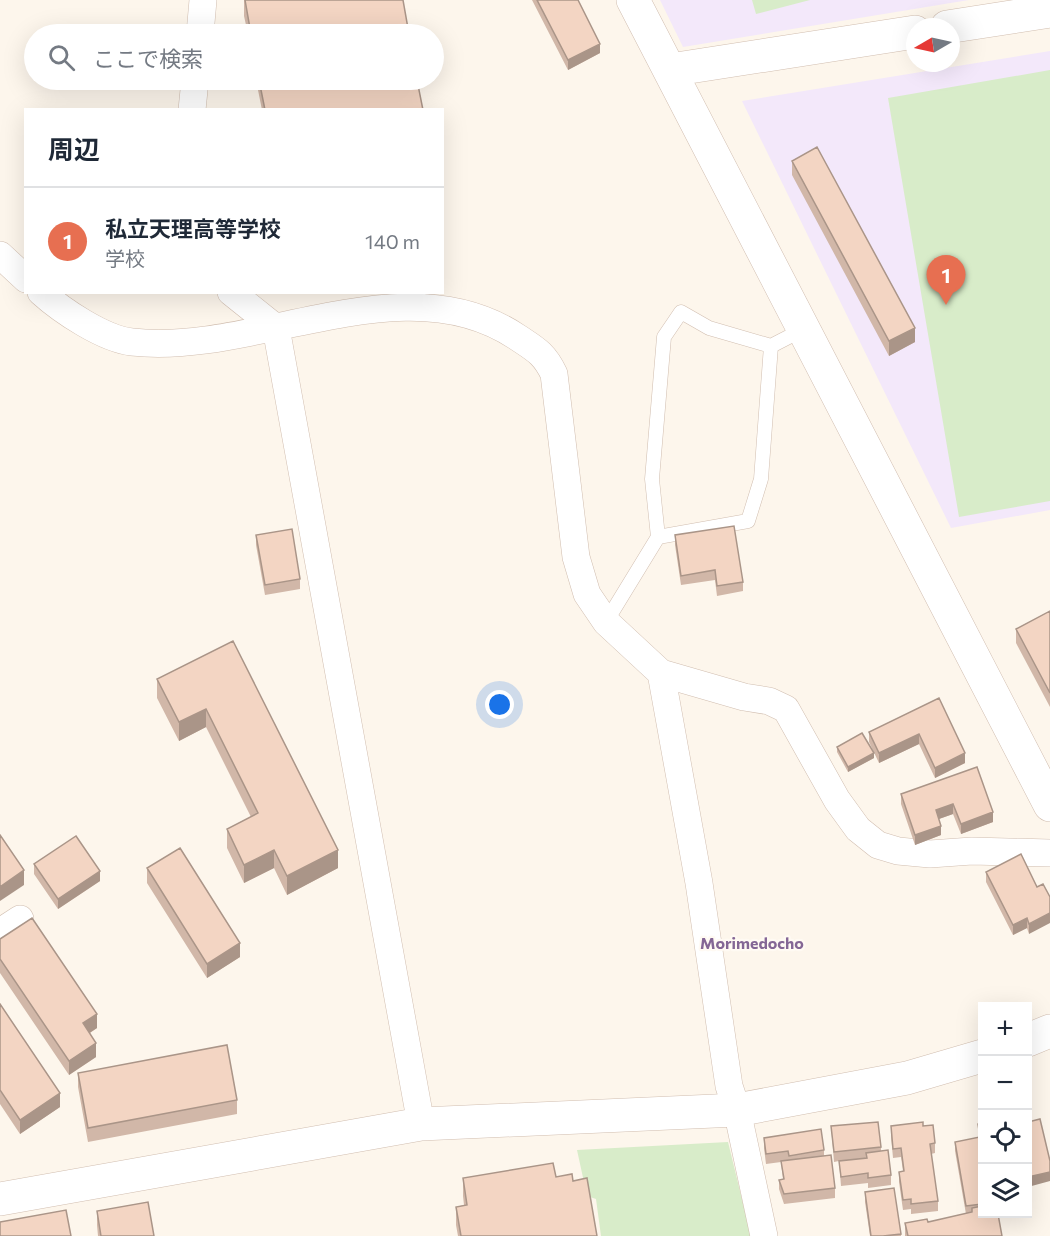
<!DOCTYPE html>
<html lang="ja">
<meta charset="utf-8">
<style>
:root{--surface:#fff;--page:#f2f2f3;--text:#1f2937;--muted:#747a83;--line:#e0e1e3;--accent:#e76f51}
body{margin:0;font-family:Commissioner,"Noto Sans JP",sans-serif;background:var(--page);color:var(--text)}
.controls{position:absolute;right:18px;bottom:18px;display:grid;overflow:hidden;border-radius:0px;box-shadow:0 6px 24px #0002}
.controls button{width:54px;height:54px;display:grid;place-items:center;padding:0;border:0;border-bottom:2px solid var(--line);background:var(--surface);color:var(--text);font:30px sans-serif}
.compass{position:absolute;left:906px;top:18px;width:54px;height:54px;border-radius:50%;background:var(--surface);box-shadow:0 6px 24px #0002;rotate:261deg}
.you{position:absolute;left:500px;top:705px;width:21px;height:21px;margin:-15px;border:4px solid #fff;border-radius:50%;background:#1a73e8;box-shadow:0 0 0 9px #1a73e833}
.badge{display:grid;place-items:center;width:39px;height:39px;border-radius:50%;background:var(--accent);color:#fff;font-size:20px;font-weight:700}
.pin{position:absolute;translate:-50% -50px;filter:drop-shadow(0 2px 3px #0008)}
.pin::after{content:'';position:absolute;top:32px;width:21px;height:18px;background:inherit;clip-path:polygon(0 0,100% 0,50% 100%)}
.list{margin:0;padding:0;list-style:none}
h2{display:flex;justify-content:space-between;align-items:center;height:78px;margin:0;padding:0 24px;font-size:26px}
h2 small{font-size:20px;font-weight:400;color:var(--muted)}
.list li{display:grid;grid-template-columns:39px 1fr auto;gap:18px;align-items:center;box-sizing:border-box;height:108px;padding:0 24px;border-top:2px solid var(--line)}
.list b{display:block;font-size:22px;white-space:nowrap}
.list p{margin:0;font-size:20px;white-space:nowrap;color:var(--muted)}
.list em{font-size:20px;font-style:normal;color:var(--muted)}
.icon{flex:none;width:33px;height:33px;fill:none;stroke:currentColor;stroke-width:2;stroke-linecap:round;stroke-linejoin:round}
.map{position:relative;flex:none;width:1050px;height:1236px;overflow:hidden}
.search{position:absolute;background:var(--surface);box-shadow:0 6px 24px #0002;left:24px;top:24px;width:420px;height:66px;display:flex;align-items:center;gap:15px;box-sizing:border-box;padding:0 21px;border-radius:33px;color:var(--muted);font-size:22px}
.panel{position:absolute;background:var(--surface);box-shadow:0 6px 24px #0002;left:24px;top:108px;width:420px;height:186px;border-radius:0px}
.map>svg:first-child{display:block}
</style>
<div class="map">
<svg width="1050" height="1236" viewBox="0 0 1050 1236">
<rect width="100%" height="100%" fill="#fdf6ec"/>
<!-- education -->
<path fill="#f3e8fa" d="M 660,0 L 969,0 L 683,47 Z
M 1050,51 L 1050,510 L 951,528 L 742,101 Z"/>
<!-- green -->
<path fill="#d8ecc9" d="M 752,0 L 810,0 L 756,14 Z
M 1050,70 L 1050,501 L 959,517 L 888,98 Z
M 728,1142 L 751,1236 L 601,1236 L 596,1199 L 587,1196 L 577,1150 Z"/>
<g fill="none" stroke-linecap="round" stroke-linejoin="round">
<defs>
<path id="service" d="M 658,537 L 652,479 L 664,337 L 681,312 L 709,328 L 771,346
M 606,622 L 658,537 L 748,521 L 761,479 L 771,346 L 804,329"/>
<path id="minor" d="M 200,34 L 203,0
M 192,110 L 195,80
M 0,255 L 26,279
M 41,292 C 62,311 104,339 132,342 C 256,356 404,261 517,337 C 535,349 544,353 554,374 L 576,557 L 587,594 L 606,622 L 661,673 L 744,697 L 769,701 L 786,709 L 837,800 L 858,829 L 878,845 L 898,851 L 930,854 L 972,851 L 1050,853
M 231,292 L 276,328 L 421,1124
M 661,673 L 699,883 L 729,1086 L 737,1110 L 764,1236
M 0,932 L 20,919"/>
<path id="tertiary" d="M 633,0 L 1050,805
M 947,27 L 1050,11
M 670,70 L 915,32
M 1028,1040 L 1050,1031
M 0,1199 L 421,1124 L 737,1110 L 907,1078 L 982,1056"/>
</defs>
<!-- service casing -->
<use href="#service" stroke="#d1beb0" stroke-width="15"/>
<!-- minor casing -->
<use href="#minor" stroke="#d1beb0" stroke-width="28"/>
<!-- tertiary casing -->
<use href="#tertiary" stroke="#d1beb0" stroke-width="34"/>
<!-- service -->
<use href="#service" stroke="#fff" stroke-width="14"/>
<!-- minor -->
<use href="#minor" stroke="#fff" stroke-width="27"/>
<!-- tertiary -->
<use href="#tertiary" stroke="#fff" stroke-width="33"/>
</g>
<!-- wall -->
<path fill="#d1b7a8" d="M 244,0 L 403,0 L 409,34 L 248,34 L 244,16 Z
M 532,0 L 578,0 L 600,53 L 568,70 Z
M 256,80 L 417,80 L 423,110 L 262,110 Z
M 792,161 L 915,342 L 889,356 L 792,175 Z
M 256,535 L 300,579 L 300,589 L 265,595 L 256,545 Z
M 675,535 L 743,582 L 743,591 L 717,596 L 715,580 L 681,585 L 675,545 Z
M 1050,611 L 1050,707 L 1016,643 L 1016,629 Z
M 233,641 L 338,868 L 287,895 L 274,868 L 244,883 L 227,848 L 227,829 L 251,817 L 206,727 L 179,741 L 157,698 L 157,679 Z
M 939,698 L 965,763 L 935,778 L 919,744 L 879,763 L 869,742 L 869,732 Z
M 837,747 L 874,758 L 848,772 L 837,752 Z
M 977,767 L 993,822 L 961,834 L 953,814 L 939,819 L 941,835 L 915,845 L 901,804 L 901,794 Z
M 34,864 L 100,881 L 58,909 L 34,874 Z
M 147,868 L 240,957 L 207,978 L 147,883 Z
M 986,872 L 1037,887 L 1029,934 L 1027,928 L 1013,935 L 986,882 Z
M 0,939 L 97,1028 L 90,1033 L 96,1057 L 69,1075 L 0,973 Z
M 0,1004 L 60,1107 L 20,1134 L 0,1104 Z
M 78,1073 L 237,1100 L 237,1114 L 88,1142 L 78,1087 Z
M 982,1123 L 982,1214 L 1002,1236 L 905,1236 L 905,1223 L 928,1222 L 966,1214 L 955,1151 L 955,1142 L 979,1138 L 978,1124 Z
M 831,1126 L 881,1147 L 881,1151 L 891,1175 L 891,1185 L 868,1188 L 868,1183 L 841,1186 L 839,1161 L 834,1162 Z
M 891,1126 L 923,1126 L 935,1143 L 935,1153 L 931,1154 L 938,1201 L 938,1211 L 911,1214 L 911,1209 L 903,1210 L 899,1182 L 899,1172 L 903,1171 L 901,1157 L 893,1158 L 891,1136 Z
M 764,1138 L 824,1150 L 824,1156 L 835,1188 L 835,1198 L 784,1204 L 779,1189 L 779,1180 L 783,1179 L 781,1162 L 766,1164 L 764,1148 Z
M 556,1177 L 573,1181 L 597,1236 L 458,1236 L 456,1225 L 456,1207 L 464,1205 L 463,1196 L 463,1178 Z
M 865,1192 L 901,1234 L 901,1236 L 870,1236 L 865,1202 Z
M 97,1211 L 154,1236 L 98,1236 L 97,1225 Z"/>
<!-- shaded-wall -->
<path fill="#aa9588" d="M 600,44 L 600,53 L 568,70 L 568,60 Z
M 915,328 L 915,342 L 889,356 L 889,341 Z
M 206,709 L 206,727 L 179,741 L 179,722 Z
M 919,734 L 919,744 L 879,763 L 879,753 Z
M 874,753 L 874,758 L 848,772 L 848,767 Z
M 965,753 L 965,763 L 935,778 L 935,768 Z
M 953,804 L 953,814 L 936,820 L 936,810 Z
M 993,812 L 993,822 L 961,834 L 961,824 Z
M 941,826 L 941,835 L 915,845 L 915,835 Z
M 274,850 L 274,868 L 244,883 L 244,865 Z
M 338,850 L 338,868 L 287,895 L 287,876 Z
M 24,870 L 24,885 L 0,901 L 0,887 Z
M 100,871 L 100,881 L 58,909 L 58,899 Z
M 1050,913 L 1050,923 L 1029,934 L 1029,924 Z
M 1027,918 L 1027,928 L 1013,935 L 1013,925 Z
M 240,943 L 240,957 L 207,978 L 207,964 Z
M 97,1014 L 97,1028 L 83,1037 L 83,1023 Z
M 96,1043 L 96,1057 L 69,1075 L 69,1061 Z
M 60,1093 L 60,1107 L 20,1134 L 20,1120 Z
M 1050,1172 L 1050,1181 L 1028,1187 L 1028,1177 Z"/>
<!-- building -->
<path fill="#f3d5c3" stroke="#aa9588" stroke-width="1.5" d="M 245,0 L 403,0 L 409,34 L 251,34 Z
M 537,0 L 578,0 L 600,44 L 568,60 Z
M 259,80 L 417,80 L 423,110 L 265,110 Z
M 817,147 L 915,328 L 889,341 L 792,161 Z
M 734,526 L 743,582 L 717,586 L 715,570 L 681,576 L 675,535 Z
M 292,529 L 300,579 L 265,585 L 256,535 Z
M 1050,611 L 1050,693 L 1016,629 Z
M 233,641 L 338,850 L 287,876 L 274,850 L 244,865 L 227,829 L 258,813 L 206,709 L 179,722 L 157,679 Z
M 939,698 L 965,753 L 935,768 L 919,734 L 879,753 L 869,732 Z
M 862,733 L 874,753 L 848,767 L 837,747 Z
M 977,767 L 993,812 L 961,824 L 953,804 L 936,810 L 941,826 L 915,835 L 901,794 Z
M 0,835 L 24,870 L 0,887 Z
M 76,836 L 100,871 L 58,899 L 34,864 Z
M 180,848 L 240,943 L 207,964 L 147,868 Z
M 1021,854 L 1037,887 L 1043,884 L 1050,897 L 1050,913 L 1029,924 L 1027,918 L 1013,925 L 986,872 Z
M 32,918 L 97,1014 L 83,1023 L 96,1043 L 69,1061 L 0,959 L 0,939 Z
M 0,1004 L 60,1093 L 20,1120 L 0,1090 Z
M 227,1045 L 237,1100 L 88,1128 L 78,1073 Z
M 1040,1119 L 1050,1161 L 1050,1172 L 1028,1177 L 1028,1122 Z
M 878,1122 L 881,1147 L 834,1152 L 831,1126 Z
M 923,1122 L 923,1126 L 933,1125 L 935,1143 L 930,1144 L 938,1201 L 911,1204 L 911,1199 L 903,1200 L 899,1172 L 904,1171 L 901,1148 L 893,1149 L 891,1126 Z
M 982,1123 L 982,1204 L 966,1206 L 955,1142 L 980,1137 L 978,1124 Z
M 821,1129 L 824,1150 L 789,1156 L 788,1151 L 766,1154 L 764,1138 Z
M 888,1150 L 891,1175 L 868,1178 L 868,1173 L 841,1177 L 839,1161 L 867,1158 L 866,1153 Z
M 831,1155 L 835,1188 L 784,1194 L 779,1180 L 784,1179 L 781,1161 Z
M 553,1163 L 556,1177 L 572,1174 L 573,1181 L 587,1178 L 597,1236 L 461,1236 L 456,1207 L 467,1205 L 463,1178 Z
M 894,1188 L 901,1234 L 883,1236 L 871,1236 L 865,1192 Z
M 148,1202 L 154,1236 L 101,1236 L 97,1211 Z
M 982,1206 L 982,1214 L 998,1214 L 1002,1236 L 908,1236 L 905,1223 L 927,1219 L 928,1222 L 972,1212 L 972,1208 Z
M 66,1210 L 71,1236 L 0,1236 L 0,1222 Z"/>
<g text-anchor="middle" stroke-width="4.5" stroke-linejoin="round" paint-order="stroke">
<!-- neighbourhood labels -->
<g font-size="16" font-weight="bold" fill="#846695" stroke="#fffaf3">
<text x="752" y="949">Morimedocho</text>
</g>
</g>
</svg>
<div class="controls">
<button>+</button>
<button>−</button>
<button><svg class="icon" aria-label="locate" viewBox="0 0 24 24"><circle cx="12" cy="12" r="6"/><path d="M12 2v4M12 18v4M2 12h4M18 12h4"/></svg></button>
<button><svg class="icon" aria-label="layers" viewBox="0 0 24 24"><path d="M12 4l9 5-9 5-9-5zM3 14l9 5 9-5"/></svg></button>
</div>
<svg class="compass" viewBox="-18 -18 36 36"><path d="M0-13l5 13h-10z" fill="#e53935"/><path d="M0 13l5-13h-10z" fill="#747a83"/></svg>
<div class="you"></div>
<div class="pin badge" style="left:946px;top:305px">1</div>
<div class="search"><svg class="icon" aria-label="search" viewBox="0 0 24 24"><circle cx="10" cy="10" r="6"/><path d="M15 15l6 6"/></svg>ここで検索</div>
<section class="panel">
<h2>周辺<small></small></h2>
<ul class="list">
<li><span class="badge">1</span><div><b>私立天理高等学校</b><p>学校</p></div><em>140 m</em></li>
</ul>
</section>
</div>
